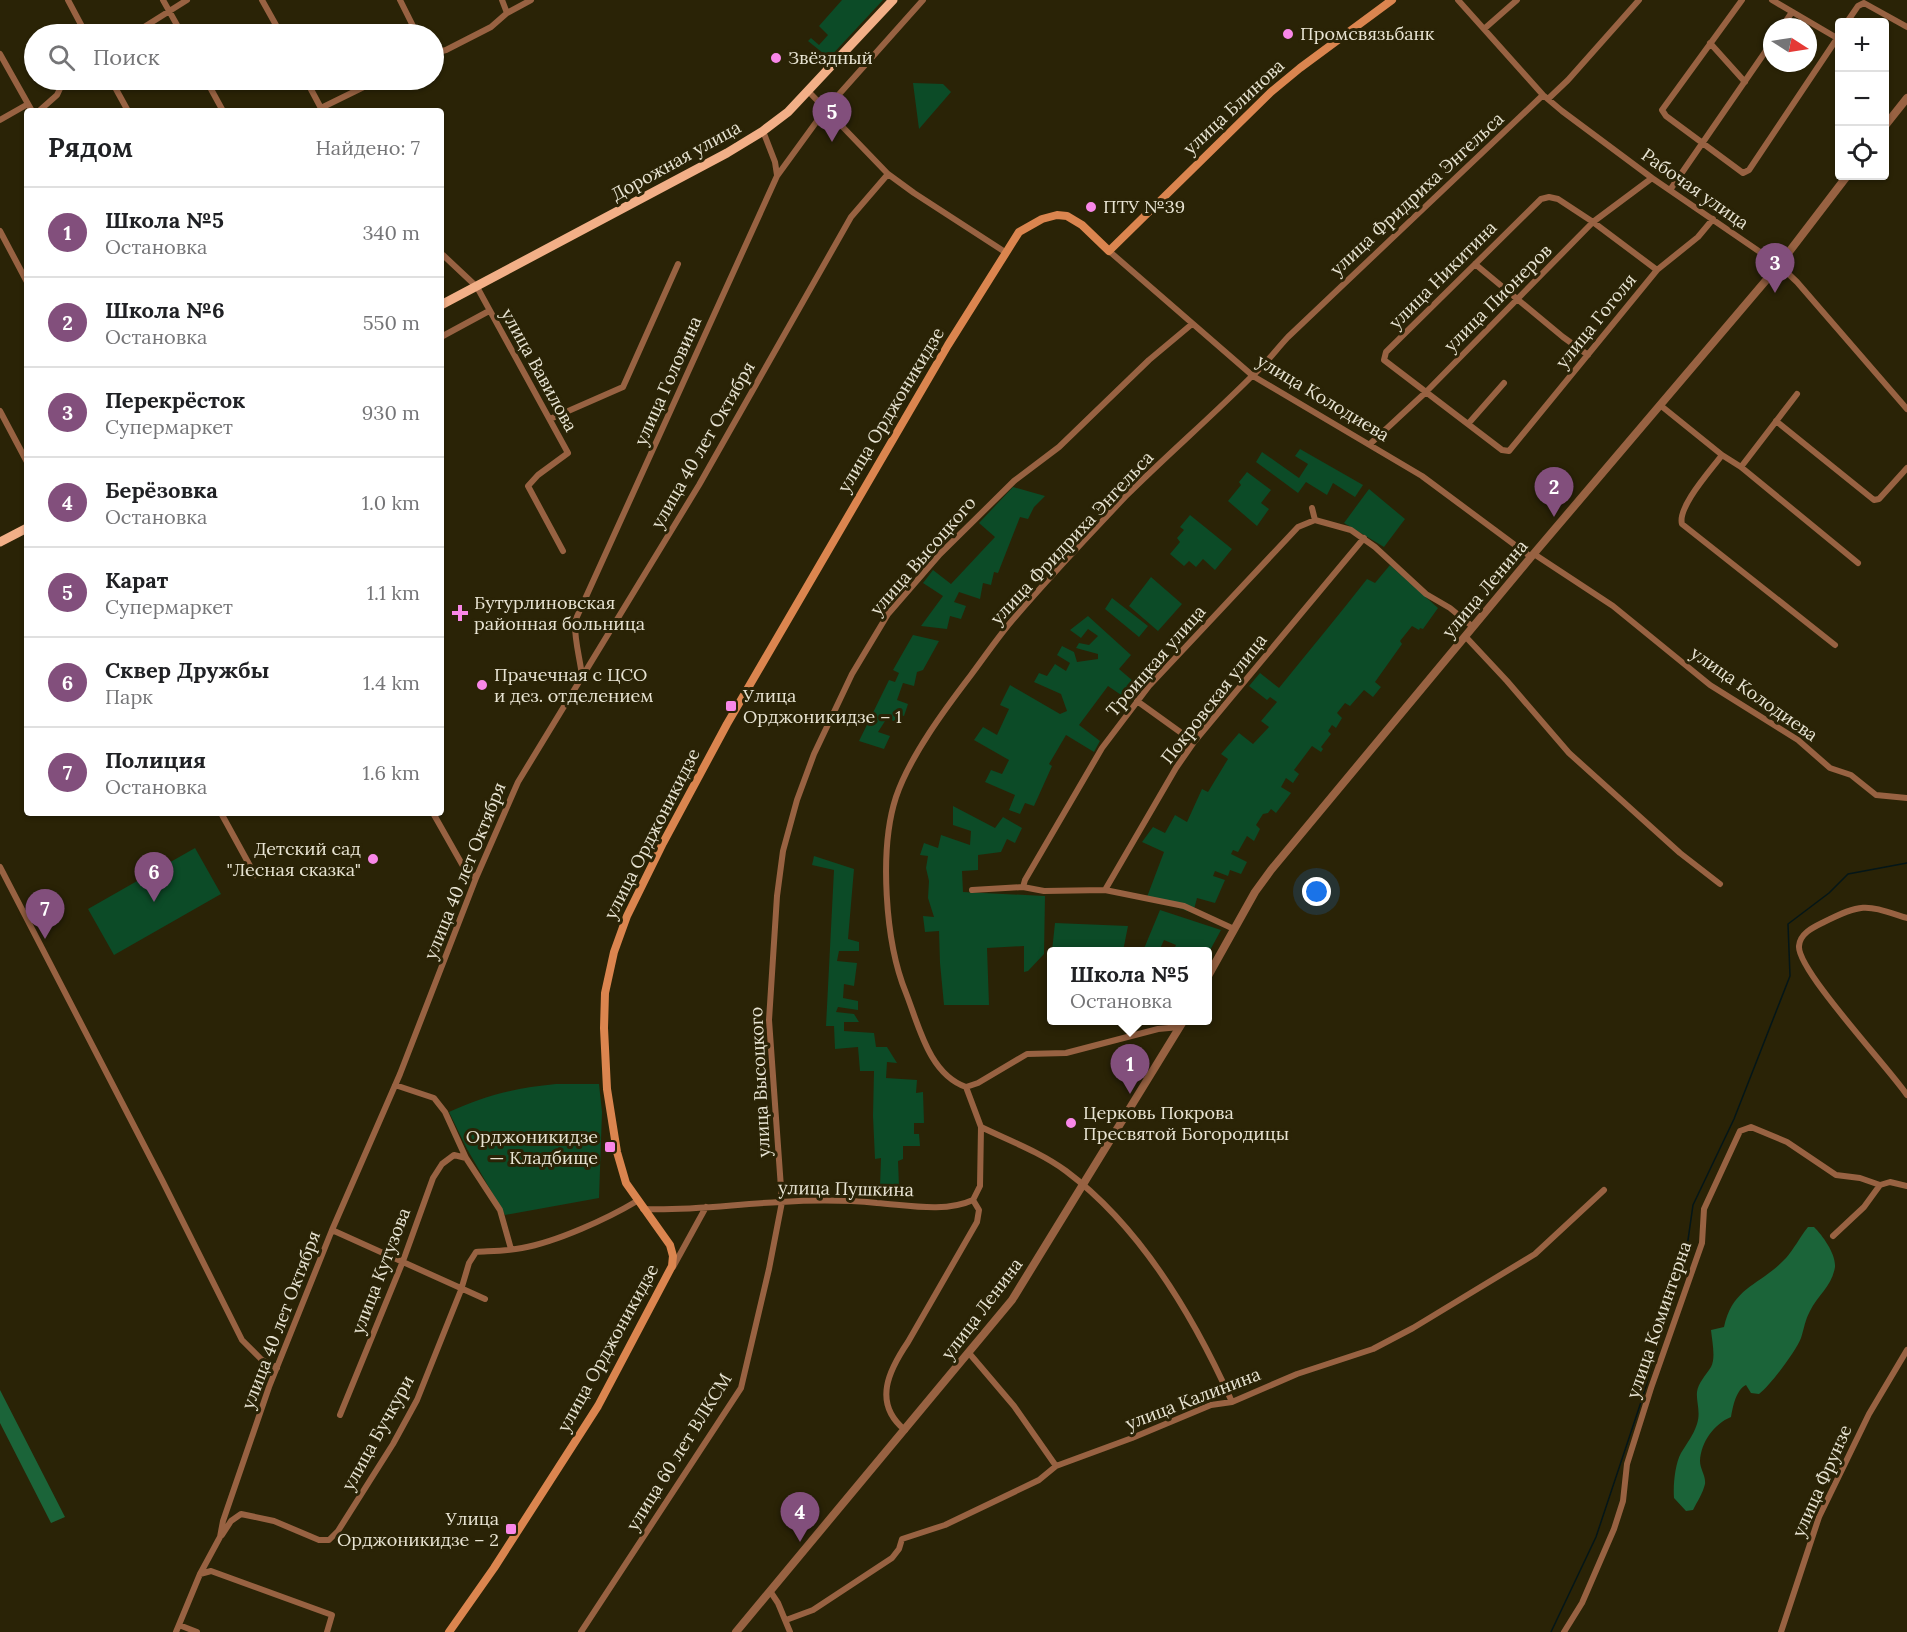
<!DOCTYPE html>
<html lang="ru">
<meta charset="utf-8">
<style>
:root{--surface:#fff;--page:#f6f6f6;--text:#202124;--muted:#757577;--line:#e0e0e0;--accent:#824f7c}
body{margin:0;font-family:Lora,serif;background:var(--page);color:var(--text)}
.controls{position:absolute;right:18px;top:18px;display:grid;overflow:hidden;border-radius:6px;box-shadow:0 2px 4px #0004}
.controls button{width:54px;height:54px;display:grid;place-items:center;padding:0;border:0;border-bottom:2px solid var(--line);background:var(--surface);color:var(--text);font:30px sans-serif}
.compass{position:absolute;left:1763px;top:18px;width:54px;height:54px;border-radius:50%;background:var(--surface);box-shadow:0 2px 4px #0004;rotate:102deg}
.you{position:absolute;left:1317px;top:892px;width:21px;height:21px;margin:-15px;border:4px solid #fff;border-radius:50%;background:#1a73e8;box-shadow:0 0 0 9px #1a73e833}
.badge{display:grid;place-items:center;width:39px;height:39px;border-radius:50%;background:var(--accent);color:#fff;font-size:20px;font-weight:700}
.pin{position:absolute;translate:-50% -50px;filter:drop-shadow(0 2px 3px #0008)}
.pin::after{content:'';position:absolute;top:32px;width:21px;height:18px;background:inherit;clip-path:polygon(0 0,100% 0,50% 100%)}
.popup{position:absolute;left:1047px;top:947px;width:165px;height:78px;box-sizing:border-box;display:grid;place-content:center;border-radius:6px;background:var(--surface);filter:drop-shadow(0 2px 4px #0005);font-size:20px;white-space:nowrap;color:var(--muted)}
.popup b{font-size:22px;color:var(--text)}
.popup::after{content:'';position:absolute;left:50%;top:100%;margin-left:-12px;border:12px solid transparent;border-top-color:var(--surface)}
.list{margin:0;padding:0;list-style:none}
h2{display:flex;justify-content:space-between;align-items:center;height:78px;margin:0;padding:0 24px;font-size:26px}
h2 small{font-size:20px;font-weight:400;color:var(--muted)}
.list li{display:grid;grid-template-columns:39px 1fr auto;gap:18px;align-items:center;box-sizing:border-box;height:90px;padding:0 24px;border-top:2px solid var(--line)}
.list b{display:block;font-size:22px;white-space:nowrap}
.list p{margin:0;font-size:20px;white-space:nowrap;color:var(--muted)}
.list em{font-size:20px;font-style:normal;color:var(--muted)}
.icon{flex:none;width:33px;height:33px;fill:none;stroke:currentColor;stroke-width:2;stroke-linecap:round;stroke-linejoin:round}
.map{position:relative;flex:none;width:1907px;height:1632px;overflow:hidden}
.search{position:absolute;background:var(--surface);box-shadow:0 2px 4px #0004;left:24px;top:24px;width:420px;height:66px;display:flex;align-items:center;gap:15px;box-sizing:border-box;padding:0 21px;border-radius:33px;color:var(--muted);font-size:22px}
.panel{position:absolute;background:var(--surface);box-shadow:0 2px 4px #0004;left:24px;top:108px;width:420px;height:708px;border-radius:6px}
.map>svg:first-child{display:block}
</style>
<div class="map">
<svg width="1907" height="1632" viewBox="0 0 1907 1632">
<rect width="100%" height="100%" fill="#2a2306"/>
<!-- green -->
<path fill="#0c4b27" d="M 842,0 L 883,0 L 829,58 L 808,41 L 811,38 L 819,45 L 828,35 L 819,26 Z
M 913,83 L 943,84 L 951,92 L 919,129 Z
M 1300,449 L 1363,485 L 1355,497 L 1333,483 L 1327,495 L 1306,482 L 1298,493 L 1256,462 L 1262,452 L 1299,478 L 1308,464 L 1295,456 Z
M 1247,472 L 1271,490 L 1261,503 L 1269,509 L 1257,526 L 1228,501 L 1241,485 L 1239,482 Z
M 1013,487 L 1045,496 L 1034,507 L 1028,519 L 1020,517 L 998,573 L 994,572 L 991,585 L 983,583 L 980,599 L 959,592 L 954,602 L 966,606 L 961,619 L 950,616 L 947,629 L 921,626 L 943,596 L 923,583 L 933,570 L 951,584 L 995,537 L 979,523 Z
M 1369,489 L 1405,519 L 1384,547 L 1344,523 Z
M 1190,515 L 1232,549 L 1215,570 L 1203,559 L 1196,567 L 1189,561 L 1184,566 L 1170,554 L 1180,542 L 1177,538 L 1184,530 L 1180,527 Z
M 1390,565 L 1438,608 L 1423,629 L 1420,628 L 1419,630 L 1412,626 L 1400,641 L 1402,644 L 1375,682 L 1381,687 L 1373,697 L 1364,690 L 1350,706 L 1345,703 L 1337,713 L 1342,718 L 1336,728 L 1332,725 L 1328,731 L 1331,734 L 1321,747 L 1323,749 L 1321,752 L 1312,746 L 1294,770 L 1299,774 L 1293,783 L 1286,778 L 1281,787 L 1291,793 L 1276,813 L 1271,809 L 1268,813 L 1263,814 L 1256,825 L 1260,829 L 1254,841 L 1247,836 L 1238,852 L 1233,850 L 1231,854 L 1247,862 L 1241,874 L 1230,870 L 1228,876 L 1215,871 L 1213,876 L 1225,880 L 1215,903 L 1197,898 L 1193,913 L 1147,897 L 1164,852 L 1142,842 L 1153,827 L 1165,833 L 1175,815 L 1187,822 L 1202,789 L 1208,792 L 1228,759 L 1221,754 L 1239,733 L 1253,744 L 1269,727 L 1261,721 L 1277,702 L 1270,697 L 1267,700 L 1249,686 L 1260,673 L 1279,688 C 1309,651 1338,616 1367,579 L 1375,583 Z
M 1151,577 L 1182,604 L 1158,631 L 1129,606 Z
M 1112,598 L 1148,626 L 1139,637 L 1105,609 Z
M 1088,616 L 1131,655 L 1119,669 L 1140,687 L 1130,701 L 1108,686 L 1079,725 L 1100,741 L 1094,752 L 1066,735 L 1049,764 L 1052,766 L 1034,806 L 1025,803 L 1020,814 L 1009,810 L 1015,795 L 985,782 L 991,770 L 1002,774 L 1009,760 L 974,740 L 983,727 L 997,735 L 1009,709 L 1000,705 L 1010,685 L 1060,714 L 1067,711 L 1061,694 L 1034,682 L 1039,673 L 1047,676 L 1055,664 L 1066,671 L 1070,663 L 1057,655 L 1062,646 L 1074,652 L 1077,662 L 1098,659 L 1098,654 L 1076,648 L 1079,643 L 1089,645 L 1098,636 L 1088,629 L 1081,638 L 1070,630 Z
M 913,635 L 939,641 L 923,670 L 917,672 L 914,686 L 903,683 L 897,700 L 908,704 L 904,716 L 900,715 L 896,722 L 887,718 L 878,732 L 890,736 L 884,749 L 859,741 L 889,680 L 895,682 L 899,673 L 893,670 Z
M 953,806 L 995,828 L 1003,817 L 1022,828 L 1015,843 L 1007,839 L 1001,852 L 978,855 L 978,870 L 962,871 L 963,892 L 1045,896 L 1044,954 L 1028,971 L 1024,972 L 1024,946 L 987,948 L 989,1005 L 944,1005 L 940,963 L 939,931 L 925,932 L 923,916 L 934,917 L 928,898 L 929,881 L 926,868 L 928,856 L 920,855 L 924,843 L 938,848 L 941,835 L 970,845 L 971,831 L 953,825 Z
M 195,848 L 221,894 L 114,955 L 88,909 Z
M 814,856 L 854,869 L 848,939 L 859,942 L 859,951 L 839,951 L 837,961 L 857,963 L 854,986 L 844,984 L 843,998 L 858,1001 L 858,1010 L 838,1007 L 836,1012 L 854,1014 L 859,1022 L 844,1022 L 844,1031 L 874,1033 L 876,1047 L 887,1047 L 897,1063 L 887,1062 L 886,1078 L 917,1080 L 916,1093 L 923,1092 L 924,1123 L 914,1123 L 914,1134 L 919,1134 L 920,1146 L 903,1146 L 903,1159 L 898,1161 L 899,1186 L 880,1187 L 881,1158 L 875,1159 L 873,1116 L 874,1071 L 860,1071 L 858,1047 L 835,1049 L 834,1026 L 826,1026 L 834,870 L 812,865 Z
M 1160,910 L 1221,930 L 1208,954 L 1208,952 L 1173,951 L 1176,945 L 1164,940 L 1159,951 L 1143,951 Z
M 1055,923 L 1128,926 L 1123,951 L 1052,951 Z
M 556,1084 L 599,1084 L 602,1112 L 599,1198 L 505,1215 L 467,1149 L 449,1112 C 486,1095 515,1088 556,1084 Z"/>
<!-- forest -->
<path fill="#1b6439" d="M 1808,1227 L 1814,1227 C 1823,1236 1836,1254 1835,1267 C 1832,1286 1818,1295 1810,1311 C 1805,1320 1804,1329 1801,1338 C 1796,1351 1770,1386 1759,1394 L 1751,1393 L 1746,1385 C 1736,1390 1733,1406 1731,1417 C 1714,1424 1701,1442 1700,1461 C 1700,1469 1706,1476 1705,1484 C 1703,1493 1697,1502 1693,1510 L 1686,1511 L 1674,1498 C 1673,1485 1675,1464 1681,1453 C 1687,1443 1693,1436 1697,1424 C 1701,1412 1696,1402 1697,1392 C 1698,1383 1706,1375 1711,1367 C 1716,1358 1712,1341 1711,1330 L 1724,1327 C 1733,1286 1760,1286 1786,1258 C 1794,1249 1800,1237 1808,1227 Z
M 0,1390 L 65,1517 L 51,1523 L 0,1423 Z"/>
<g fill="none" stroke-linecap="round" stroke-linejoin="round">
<!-- stream -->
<path stroke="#041618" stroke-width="1.5" d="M 1551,1632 L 1596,1537 L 1642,1399 L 1687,1247 L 1693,1205 L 1734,1119 L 1790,976 L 1788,924 L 1829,893 L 1848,874 L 1907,863"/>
<!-- minor -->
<path stroke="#986242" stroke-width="6" d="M 68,0 L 86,34
M 163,0 L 182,34
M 262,0 L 281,34
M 400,0 L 417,34
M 502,0 L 507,13
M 1458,0 L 1543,95 L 1562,111 L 1652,178 L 1779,265 L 1797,282 L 1907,409
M 1742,0 L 1662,110 L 1666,116 L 1743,173 L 1749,170 L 1840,34
M 1772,0 L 1837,38
M 1847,22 L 1858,6 L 1864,3 L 1907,27
M 1782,27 L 1792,12
M 1484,29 L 1517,0
M 133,34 L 187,0
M 1710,43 L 1745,82
M 434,53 L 446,50 L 491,27 L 507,13 L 531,0
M 0,54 L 32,111
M 111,80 L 128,111
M 206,80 L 223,111
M 306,80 L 322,110
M 809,92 L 888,174 L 914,193 L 1005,252
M 1548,99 L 1568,80 L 1639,0
M 321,108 L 378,80
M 39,111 L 57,95 L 64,80
M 0,120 L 28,104
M 763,131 L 775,162 L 777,175
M 1670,190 L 1772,42
M 0,231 L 27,282
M 1109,251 L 1253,376 L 1422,476 L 1531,557
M 441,256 L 443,255 L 477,287 L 568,453 L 538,475 L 528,486 L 563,551
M 1475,264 L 1563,337 L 1588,355
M 1657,270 L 1593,222 L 1558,199 L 1549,197 L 1541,199 L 1386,352 L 1384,360 L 1502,450 L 1509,451 L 1657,270 L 1698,237 L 1713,219
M 441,337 L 489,311
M 1660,405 L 1722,455 L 1741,467 L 1858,563
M 0,411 L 27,462
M 550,419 L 623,387 L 678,264
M 1776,421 L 1874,500 L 1879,499 L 1907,468
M 1468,424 L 1504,383
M 1370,444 L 1426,392 L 1593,222 L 1652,178
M 1722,455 C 1712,469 1677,507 1682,524 L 1835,645
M 1741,467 L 1797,394
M 1312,508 L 1315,520
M 1534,554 L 1613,606 L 1710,685 L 1798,740 L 1830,768 L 1851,775 L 1876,795 L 1907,798
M 1465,636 L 1507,681 L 1569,753 L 1680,853 L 1720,884
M 582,676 C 580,658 574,639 575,621 L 777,176 L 825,110 L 923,0
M 1137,701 L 1194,742
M 221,813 L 255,875
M 433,813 L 463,866 L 476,878
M 0,867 L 162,1180 L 242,1340 L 262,1360 L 277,1368
M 972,890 L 1023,887
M 1105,890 L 1176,768 L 1194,742 L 1364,538
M 1907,918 C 1866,905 1864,902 1824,922 C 1814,927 1800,933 1799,946 C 1797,970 1889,1068 1907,1095
M 1234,929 L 1184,906 L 1105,890 L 1044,891 L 1023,887 L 1025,880 L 1102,748 L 1149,686 L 1298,527 L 1315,520 L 1351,530 L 1375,547 L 1426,594 L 1450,608 L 1473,627
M 395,1085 L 434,1098 L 445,1112 L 466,1158 L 500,1210 L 511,1249
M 966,1087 L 978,1083 L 1027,1054 L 1066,1053 L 1158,1029 L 1180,1027
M 643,1209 C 689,1211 735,1204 781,1202 C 813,1200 846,1200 877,1203 C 907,1205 945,1213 973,1200 L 980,1186 L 981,1127
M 332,1230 L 485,1299
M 1833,1236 L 1864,1207 L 1880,1185 L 1890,1182 L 1907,1186
M 673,1267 L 706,1207
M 969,1353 L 1014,1406 L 1056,1466
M 1232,1402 C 1194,1317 1142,1228 1066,1171 C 1040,1152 1010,1141 981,1127 L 966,1087 C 929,1074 919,1026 906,993 C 885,942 879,849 896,797 C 910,756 945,709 971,675 C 986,655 1000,634 1016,616 C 1051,575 1089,535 1126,496 C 1166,456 1210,418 1250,378 C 1264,366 1275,351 1288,337 L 1543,95
M 340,1415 L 403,1261 L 433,1178 L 442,1164 L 454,1155 L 466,1158
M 905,1430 C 872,1403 889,1370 908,1342 L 977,1222 L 979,1210 L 973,1200
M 222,1535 L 231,1521 L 241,1514 L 274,1521 L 319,1540 L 329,1540 L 338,1531 L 393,1444 L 417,1400 L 461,1290 L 469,1263 L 476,1252 C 491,1251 507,1251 522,1248 C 556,1242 607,1219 637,1201
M 200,1574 L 211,1571 L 332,1615 L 327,1632
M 770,1591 L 778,1603 L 790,1632
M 786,1620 L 813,1610 L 892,1558 L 899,1549 L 902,1539 L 945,1525 L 1039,1480 L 1056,1466 L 1132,1438 L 1211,1405 L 1232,1402 L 1297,1374 L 1373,1349 L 1413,1328 L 1535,1254 L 1604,1190
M 179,1625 L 197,1632
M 176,1632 L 200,1574 L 220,1537 L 223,1521 L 269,1387 L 332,1230 L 400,1074 L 476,878 L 518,782 L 699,485 L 851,217 L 888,174
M 581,1632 L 741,1388 L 769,1269 L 782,1202 L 769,1020 L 777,896 L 783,851 L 797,800 L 814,754 L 852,674 L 888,614 L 940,554 L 1014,481 L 1059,447 L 1149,360 L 1192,324
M 1564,1632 L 1582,1603 L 1614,1529 L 1623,1501 L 1627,1464 L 1651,1388 L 1702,1243 L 1704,1209 L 1740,1131 L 1751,1127 L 1787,1142 L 1836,1175 L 1860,1178 L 1880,1185
M 1781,1632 L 1819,1517 L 1869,1414 L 1907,1350"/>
<!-- tertiary -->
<path stroke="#986242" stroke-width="8" d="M 1884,127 L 1907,98
M 1208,976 L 1255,892 L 1271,870 L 1531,557 L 1779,265 L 1847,176
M 736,1632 L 1012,1300 L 1184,1020"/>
<!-- secondary -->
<path stroke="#db854f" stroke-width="8" d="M 449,1632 L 494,1568 L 598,1406 L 672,1266 L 673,1256 L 670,1245 L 626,1183 L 617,1152 L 607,1089 L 604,1028 L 605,993 L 614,952 L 627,916 L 663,843 L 727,724 L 948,345 L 1019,232 L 1042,219 L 1057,215 L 1067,216 L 1082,225 L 1109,251 L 1271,92 L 1300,68 L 1392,0"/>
<!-- primary -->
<path stroke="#f2af87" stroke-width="9" d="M 441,305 L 727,153 L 763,131 L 788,112 L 893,0
M 0,542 L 27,528"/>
</g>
<!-- markers -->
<g fill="#f987e8" stroke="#2a2306" stroke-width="2">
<circle cx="1288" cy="34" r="6"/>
<circle cx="776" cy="58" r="6"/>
<circle cx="1091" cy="207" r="6"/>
<path d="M457 604h6v6h6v6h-6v6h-6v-6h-6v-6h6z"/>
<circle cx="482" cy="685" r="6"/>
<rect x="725" y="700" width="12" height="12" rx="3"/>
<circle cx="373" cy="859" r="6"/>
<circle cx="1071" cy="1123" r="6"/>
<rect x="604" y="1141" width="12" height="12" rx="3"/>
<rect x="505" y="1523" width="12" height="12" rx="3"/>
</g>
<g text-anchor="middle" stroke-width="6" stroke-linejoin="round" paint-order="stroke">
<!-- poi labels -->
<g font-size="18" fill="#e8e4d3" stroke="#2a2306" text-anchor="start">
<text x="1300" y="40">Промсвязьбанк</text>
<text x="788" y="64">Звёздный</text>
<text x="1103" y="213">ПТУ №39</text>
<text x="474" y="609">Бутурлиновская<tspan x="474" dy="21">районная больница</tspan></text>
<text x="494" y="681">Прачечная с ЦСО<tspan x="494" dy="21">и дез. отделением</tspan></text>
<text x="743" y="702">Улица<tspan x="743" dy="21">Орджоникидзе – 1</tspan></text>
<text x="361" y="855" text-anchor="end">Детский сад<tspan x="361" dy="21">"Лесная сказка"</tspan></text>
<text x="1083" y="1119">Церковь Покрова<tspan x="1083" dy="21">Пресвятой Богородицы</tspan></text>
<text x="598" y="1143" text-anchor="end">Орджоникидзе<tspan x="598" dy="21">— Кладбище</tspan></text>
<text x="499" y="1525" text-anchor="end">Улица<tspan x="499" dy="21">Орджоникидзе – 2</tspan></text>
</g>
<!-- street labels -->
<g font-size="18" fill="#e8e4d3" stroke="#2a2306">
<text transform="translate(1234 107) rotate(-43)" y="6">улица Блинова</text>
<text transform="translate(676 161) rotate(-29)" y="6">Дорожная улица</text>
<text transform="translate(1695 189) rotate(35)" y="6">Рабочая улица</text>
<text transform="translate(1417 194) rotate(-43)" y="6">улица Фридриха Энгельса</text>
<text transform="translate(1443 275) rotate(-45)" y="6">улица Никитина</text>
<text transform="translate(1498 298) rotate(-45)" y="6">улица Пионеров</text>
<text transform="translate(1596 321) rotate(-51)" y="6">улица Гоголя</text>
<text transform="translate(539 370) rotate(61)" y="6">улица Вавилова</text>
<text transform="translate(668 381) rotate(-66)" y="6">улица Головина</text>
<text transform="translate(1323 398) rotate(31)" y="6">улица Колодиева</text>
<text transform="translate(891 410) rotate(-59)" y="6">улица Орджоникидзе</text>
<text transform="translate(703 445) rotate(-60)" y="6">улица 40 лет Октября</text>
<text transform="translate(1072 538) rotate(-47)" y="6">улица Фридриха Энгельса</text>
<text transform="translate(923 556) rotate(-49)" y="6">улица Высоцкого</text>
<text transform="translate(1485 589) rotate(-50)" y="6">улица Ленина</text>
<text transform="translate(1156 661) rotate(-49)" y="6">Троицкая улица</text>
<text transform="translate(1754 694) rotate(35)" y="6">улица Колодиева</text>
<text transform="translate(1214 699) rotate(-52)" y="6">Покровская улица</text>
<text transform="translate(652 834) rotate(-63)" y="6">улица Орджоникидзе</text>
<text transform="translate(465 871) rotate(-68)" y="6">улица 40 лет Октября</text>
<text transform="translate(760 1082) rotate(-93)" y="6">улица Высоцкого</text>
<text transform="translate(846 1189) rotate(1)" y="6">улица Пушкина</text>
<text transform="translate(381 1271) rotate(-69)" y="6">улица Кутузова</text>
<text transform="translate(982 1309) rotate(-53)" y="6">улица Ленина</text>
<text transform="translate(281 1320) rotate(-69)" y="6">улица 40 лет Октября</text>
<text transform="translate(1659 1320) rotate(-71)" y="6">улица Коминтерна</text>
<text transform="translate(608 1348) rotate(-61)" y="6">улица Орджоникидзе</text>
<text transform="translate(1193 1399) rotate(-21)" y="6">улица Калинина</text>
<text transform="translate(378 1433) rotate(-61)" y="6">улица Бучкури</text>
<text transform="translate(679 1452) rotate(-58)" y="6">улица 60 лет ВЛКСМ</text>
<text transform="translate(1822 1481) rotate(-66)" y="6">улица Фрунзе</text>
</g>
</g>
</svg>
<div class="controls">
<button>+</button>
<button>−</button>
<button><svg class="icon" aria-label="locate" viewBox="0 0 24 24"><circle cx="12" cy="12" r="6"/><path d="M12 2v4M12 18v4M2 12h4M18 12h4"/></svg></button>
</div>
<svg class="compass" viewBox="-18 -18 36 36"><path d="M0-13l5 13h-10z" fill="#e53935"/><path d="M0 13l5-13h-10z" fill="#757577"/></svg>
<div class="you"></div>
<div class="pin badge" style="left:1130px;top:1094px">1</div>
<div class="popup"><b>Школа №5</b>Остановка</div>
<div class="pin badge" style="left:1554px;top:517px">2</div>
<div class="pin badge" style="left:1775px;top:293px">3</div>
<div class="pin badge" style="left:800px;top:1542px">4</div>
<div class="pin badge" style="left:832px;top:142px">5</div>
<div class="pin badge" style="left:154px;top:902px">6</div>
<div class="pin badge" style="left:45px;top:939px">7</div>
<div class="search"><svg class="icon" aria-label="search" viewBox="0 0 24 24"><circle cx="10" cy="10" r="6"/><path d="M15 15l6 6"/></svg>Поиск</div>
<section class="panel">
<h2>Рядом<small>Найдено: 7</small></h2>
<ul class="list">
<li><span class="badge">1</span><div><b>Школа №5</b><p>Остановка</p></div><em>340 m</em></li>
<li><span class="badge">2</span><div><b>Школа №6</b><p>Остановка</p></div><em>550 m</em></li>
<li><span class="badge">3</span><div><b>Перекрёсток</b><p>Супермаркет</p></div><em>930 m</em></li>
<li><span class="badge">4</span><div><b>Берёзовка</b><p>Остановка</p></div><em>1.0 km</em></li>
<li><span class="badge">5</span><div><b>Карат</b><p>Супермаркет</p></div><em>1.1 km</em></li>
<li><span class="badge">6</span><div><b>Сквер Дружбы</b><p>Парк</p></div><em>1.4 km</em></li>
<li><span class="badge">7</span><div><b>Полиция</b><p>Остановка</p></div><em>1.6 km</em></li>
</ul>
</section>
</div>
